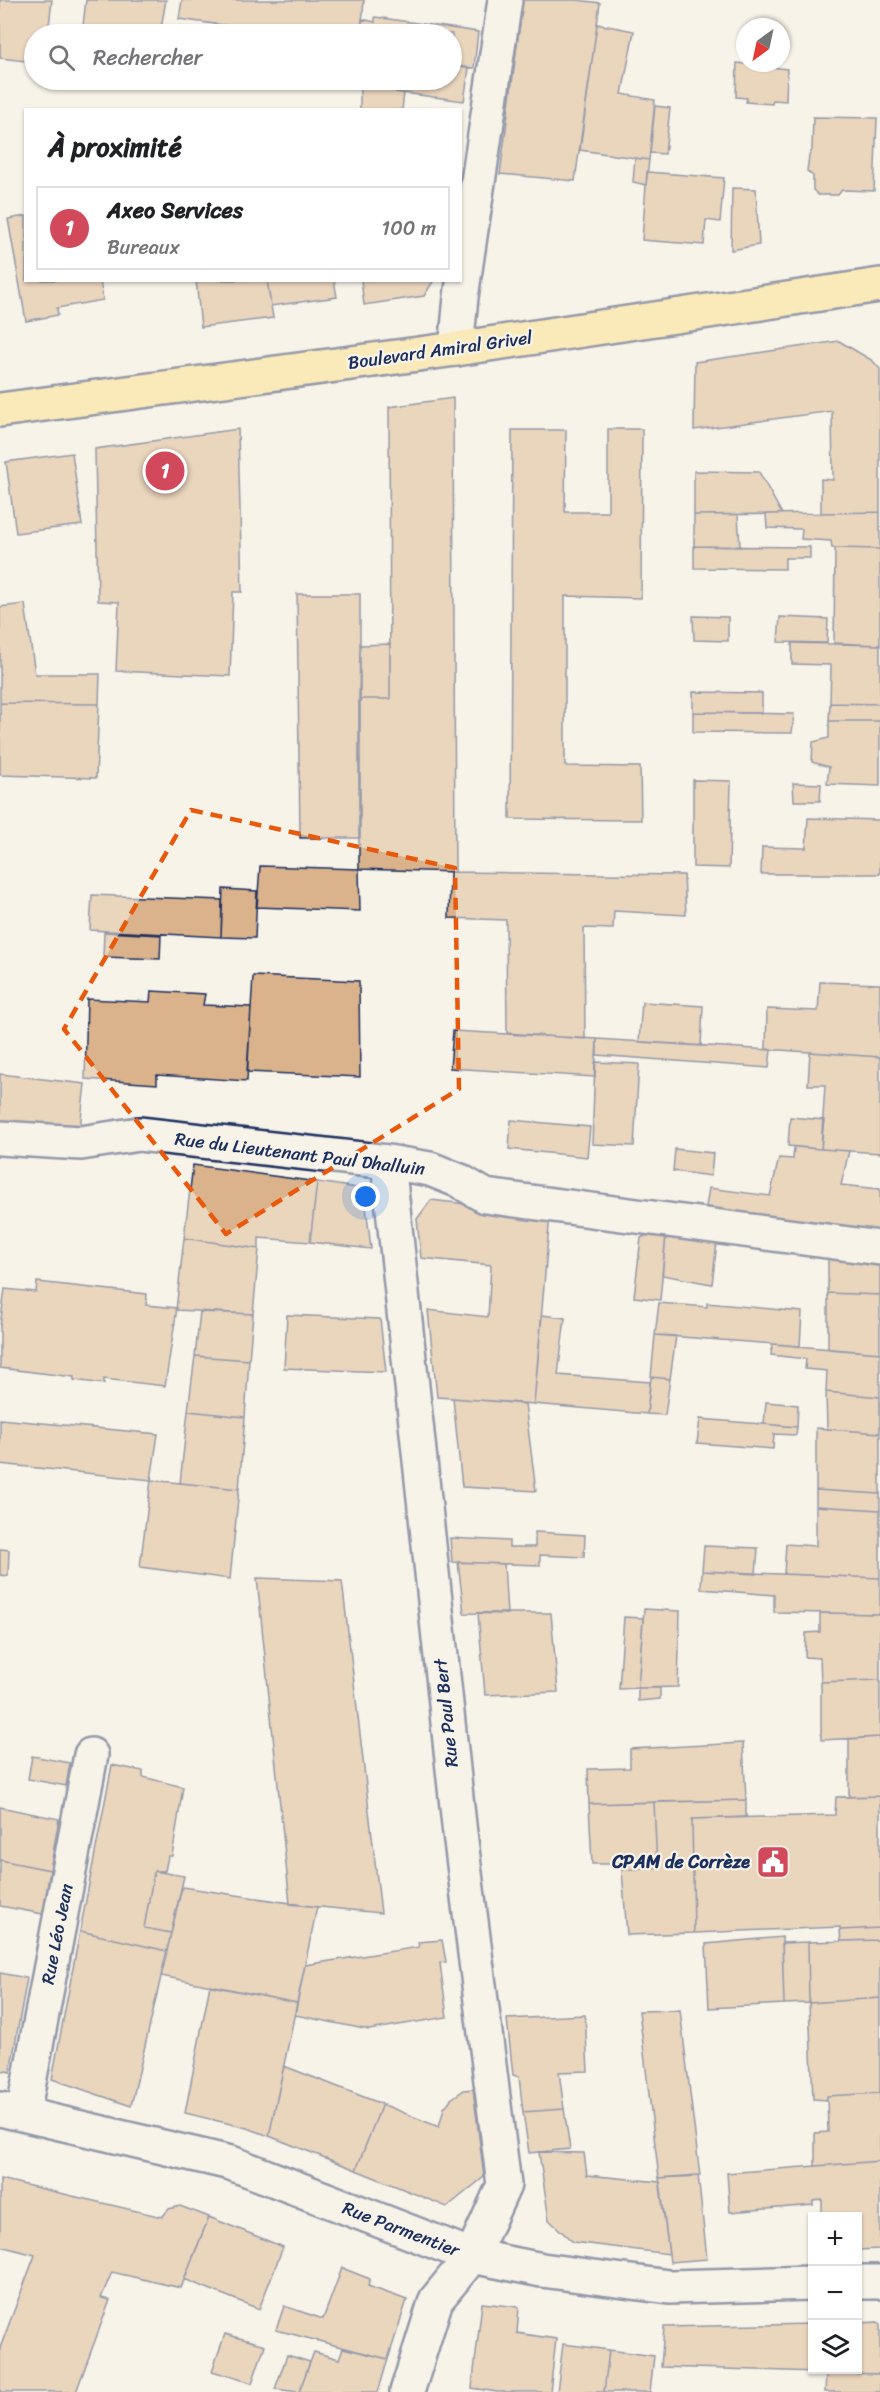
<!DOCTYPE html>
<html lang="fr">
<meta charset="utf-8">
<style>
:root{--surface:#fff;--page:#f6f6f6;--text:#202124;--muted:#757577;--line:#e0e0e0;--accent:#d1495b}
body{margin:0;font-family:Sriracha,sans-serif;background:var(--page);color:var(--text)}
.controls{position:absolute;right:18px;bottom:18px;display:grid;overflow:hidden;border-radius:0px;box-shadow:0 2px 4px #0004}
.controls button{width:54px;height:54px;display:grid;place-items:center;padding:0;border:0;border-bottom:2px solid var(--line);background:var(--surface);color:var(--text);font:30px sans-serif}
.compass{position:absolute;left:736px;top:18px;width:54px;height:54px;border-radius:50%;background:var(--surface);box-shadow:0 2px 4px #0004;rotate:213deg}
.you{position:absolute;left:366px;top:1197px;width:21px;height:21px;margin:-15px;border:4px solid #fff;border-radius:50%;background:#1a73e8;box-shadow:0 0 0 9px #1a73e833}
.badge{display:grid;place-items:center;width:39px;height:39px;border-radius:50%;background:var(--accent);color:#fff;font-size:20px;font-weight:700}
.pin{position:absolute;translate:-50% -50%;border:3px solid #fff;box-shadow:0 2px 6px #0006}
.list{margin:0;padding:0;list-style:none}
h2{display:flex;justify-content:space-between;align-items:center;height:78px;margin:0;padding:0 24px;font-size:26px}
h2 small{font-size:20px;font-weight:400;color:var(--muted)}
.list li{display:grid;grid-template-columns:39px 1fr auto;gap:18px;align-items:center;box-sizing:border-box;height:84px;margin:0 12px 12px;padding:0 12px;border:2px solid var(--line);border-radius:0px}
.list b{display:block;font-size:22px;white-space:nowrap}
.list p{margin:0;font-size:20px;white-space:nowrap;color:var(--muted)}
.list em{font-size:20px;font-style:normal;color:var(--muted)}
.icon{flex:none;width:33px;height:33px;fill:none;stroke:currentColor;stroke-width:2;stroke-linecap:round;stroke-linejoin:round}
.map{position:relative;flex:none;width:880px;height:2392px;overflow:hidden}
.search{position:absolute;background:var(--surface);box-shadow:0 2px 4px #0004;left:24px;top:24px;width:438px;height:66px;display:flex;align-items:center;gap:15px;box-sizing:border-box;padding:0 21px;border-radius:33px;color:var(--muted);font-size:22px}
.panel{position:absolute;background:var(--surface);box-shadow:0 2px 4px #0004;left:24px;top:108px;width:438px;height:174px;border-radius:0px}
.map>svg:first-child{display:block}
</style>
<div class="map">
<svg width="880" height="2392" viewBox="0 0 880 2392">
<rect width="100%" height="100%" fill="#f7f3e8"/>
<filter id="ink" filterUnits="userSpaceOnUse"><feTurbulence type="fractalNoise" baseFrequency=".0167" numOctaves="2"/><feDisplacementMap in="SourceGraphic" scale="12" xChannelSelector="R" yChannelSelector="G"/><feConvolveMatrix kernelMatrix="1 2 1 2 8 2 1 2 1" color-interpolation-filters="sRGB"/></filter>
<g filter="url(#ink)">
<!-- building -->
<path fill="#dab28b" stroke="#1b2f5e" stroke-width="1.5" d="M 0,0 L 52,0 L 48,34 L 34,34 L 34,62 L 0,58 Z
M 86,0 L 166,0 L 160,34 L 82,34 Z
M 182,0 L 364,0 L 361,34 L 286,34 L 179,19 Z
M 523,0 L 577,0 L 600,3 L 575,181 L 500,174 Z
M 375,17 L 478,32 L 474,68 L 452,66 L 452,34 L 361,34 L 362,19 L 375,22 Z
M 597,24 L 634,31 L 622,94 L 655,100 L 649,160 L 580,150 Z
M 737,63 L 787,69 L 786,101 L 773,100 L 772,104 L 746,102 L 747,98 L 736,97 Z
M 452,66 L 469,68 L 464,101 L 396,92 L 397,80 L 452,80 Z
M 360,80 L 397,80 L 396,92 L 404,93 L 402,110 L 360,110 Z
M 655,106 L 670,108 L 665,154 L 650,153 Z
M 813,117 L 877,118 L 874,191 L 842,190 L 838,195 L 818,195 L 813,190 L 813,176 L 807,171 L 809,156 L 812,150 Z
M 635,158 L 649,160 L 646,185 L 633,182 Z
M 647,172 L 724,178 L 720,222 L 706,220 L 704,245 L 642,240 Z
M 732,188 L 756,189 L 759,245 L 731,250 Z
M 26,216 L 26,280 L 100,280 L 103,300 L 57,308 L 58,315 L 26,321 L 8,219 Z
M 196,280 L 267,280 L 273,318 L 201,327 Z
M 267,280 L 334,280 L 337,297 L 271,306 Z
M 361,280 L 434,280 L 424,296 L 364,305 Z
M 839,341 L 873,361 L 880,369 L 880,512 L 821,513 L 821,479 L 833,480 L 832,411 L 694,430 L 695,362 Z
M 453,398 L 455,872 L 359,869 L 359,699 L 390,699 L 389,407 Z
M 238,429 L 242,592 L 233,592 L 230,676 L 116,671 L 119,602 L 98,601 L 95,449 Z
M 608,429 L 642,429 L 641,598 L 565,596 L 565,766 L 640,767 L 641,820 L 510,819 L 512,430 L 566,430 L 565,512 L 608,512 Z
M 72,453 L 82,525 L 16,533 L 6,462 Z
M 694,471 L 759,472 L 782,514 L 694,515 Z
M 880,512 L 880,549 L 832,548 L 831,541 L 801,539 L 802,529 L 767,528 L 766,514 Z
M 694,515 L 738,515 L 740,547 L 694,546 Z
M 694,546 L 810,547 L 810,558 L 785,558 L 785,569 L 694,568 Z
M 835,548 L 880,549 L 880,645 L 834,643 Z
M 297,594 L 360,594 L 360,838 L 300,838 Z
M 25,604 L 35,674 L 100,674 L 99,704 L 0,703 L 0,607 Z
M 693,616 L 728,617 L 728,641 L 694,640 Z
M 780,617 L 828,619 L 827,643 L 778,642 Z
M 792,643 L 880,645 L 880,704 L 830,703 L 831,665 L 792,664 Z
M 390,644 L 390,699 L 359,699 L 360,645 Z
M 693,692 L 762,693 L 762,713 L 693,712 Z
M 0,703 L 99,704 L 96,778 L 0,775 Z
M 830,703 L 880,704 L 880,721 L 829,721 Z
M 693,712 L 794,714 L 792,733 L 693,732 Z
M 829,721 L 880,721 L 880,786 L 827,784 L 829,767 L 812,762 L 813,742 L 829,738 Z
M 693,780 L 731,781 L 729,868 L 693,867 Z
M 793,783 L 821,784 L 820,801 L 794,801 Z
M 808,818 L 880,820 L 880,874 L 761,874 L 762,847 L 806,848 Z
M 260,866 L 359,869 L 360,911 L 257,907 Z
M 450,872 L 684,875 L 686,915 L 614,911 L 613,929 L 584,928 L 585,1039 L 507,1033 L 506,920 L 449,918 Z
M 223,889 L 257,891 L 255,938 L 221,937 Z
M 92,895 L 222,900 L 221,937 L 90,930 Z
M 104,932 L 161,935 L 160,959 L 103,957 Z
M 253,976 L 359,981 L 360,1077 L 247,1072 Z
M 820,982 L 880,984 L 880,1057 L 766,1049 L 767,1009 L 818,1011 Z
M 151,991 L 205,994 L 203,1005 L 251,1007 L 247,1081 L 157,1075 L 157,1084 L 85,1079 L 87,999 L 150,1002 Z
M 642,1002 L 703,1006 L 701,1046 L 639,1042 Z
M 453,1031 L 597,1039 L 595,1077 L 450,1068 Z
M 597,1039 L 771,1050 L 769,1068 L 597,1055 Z
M 810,1052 L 880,1057 L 880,1153 L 821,1149 L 825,1085 L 808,1085 Z
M 595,1062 L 639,1064 L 634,1146 L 592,1144 Z
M 0,1074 L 85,1084 L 80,1128 L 0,1120 Z
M 790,1117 L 824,1120 L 821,1149 L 788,1146 Z
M 511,1120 L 590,1127 L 587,1157 L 509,1149 Z
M 794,1147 L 849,1151 L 841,1185 L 880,1189 L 880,1238 L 705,1213 L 709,1188 L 770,1196 L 779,1158 L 793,1159 Z
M 675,1149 L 713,1153 L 711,1176 L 673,1171 Z
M 193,1165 L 317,1182 L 310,1242 L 259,1238 L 259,1249 L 184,1238 Z
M 317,1182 L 364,1189 L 371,1249 L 310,1242 Z
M 431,1200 L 550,1214 L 534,1404 L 437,1397 L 428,1310 L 488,1317 L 491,1265 L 421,1258 L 417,1219 Z
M 667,1225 L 718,1234 L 712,1284 L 662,1275 Z
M 667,1225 L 660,1300 L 634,1297 L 641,1238 Z
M 184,1238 L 259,1249 L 253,1314 L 176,1310 Z
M 828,1251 L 880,1257 L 880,1295 L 828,1293 Z
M 37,1282 L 147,1294 L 146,1305 L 177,1308 L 165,1386 L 104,1379 L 104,1384 L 74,1380 L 74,1377 L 0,1368 L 0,1326 L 5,1289 L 36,1292 Z
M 828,1293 L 880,1295 L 880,1353 L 828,1349 Z
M 659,1303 L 707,1307 L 707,1303 L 802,1312 L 800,1346 L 655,1335 Z
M 200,1312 L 253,1314 L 249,1360 L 195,1356 Z
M 287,1315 L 380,1319 L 386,1372 L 284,1368 Z
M 542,1315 L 565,1318 L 558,1375 L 650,1382 L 647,1414 L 534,1404 Z
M 655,1335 L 676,1336 L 670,1379 L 651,1377 Z
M 772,1344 L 880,1353 L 880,1397 L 826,1392 L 827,1371 L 805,1369 L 806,1359 L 771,1355 Z
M 195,1356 L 249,1360 L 245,1417 L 188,1411 Z
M 651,1377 L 670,1379 L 665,1415 L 647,1414 Z
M 826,1392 L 880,1397 L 880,1433 L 827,1429 Z
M 453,1398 L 525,1404 L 536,1491 L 462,1487 Z
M 766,1402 L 798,1405 L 797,1427 L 764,1424 Z
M 188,1411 L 245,1417 L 239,1489 L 180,1483 Z
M 0,1419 L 158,1434 L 151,1480 L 0,1464 Z
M 700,1419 L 797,1427 L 796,1435 L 774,1434 L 773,1449 L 697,1443 Z
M 816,1428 L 880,1433 L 880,1494 L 816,1490 Z
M 151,1480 L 239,1489 L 230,1579 L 140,1567 Z
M 816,1490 L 880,1494 L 880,1510 L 816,1506 Z
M 816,1506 L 880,1510 L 880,1578 L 784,1574 L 786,1544 L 816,1546 Z
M 535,1532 L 585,1535 L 584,1557 L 540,1555 L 540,1565 L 452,1562 L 450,1538 L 509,1541 L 509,1547 L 535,1547 Z
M 704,1546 L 758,1548 L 756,1574 L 702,1571 Z
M 0,1549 L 9,1550 L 8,1576 L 0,1575 Z
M 458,1562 L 504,1564 L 507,1614 L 464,1613 Z
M 702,1571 L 880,1578 L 880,1614 L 774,1612 L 774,1595 L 701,1589 Z
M 257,1578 L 342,1581 L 381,1913 L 290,1904 Z
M 644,1609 L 680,1611 L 678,1687 L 638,1688 Z
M 478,1613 L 551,1613 L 558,1692 L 485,1695 Z
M 820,1613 L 880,1614 L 880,1680 L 821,1682 L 820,1658 L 805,1657 L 806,1633 L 820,1632 Z
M 624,1617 L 643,1618 L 638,1688 L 619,1689 Z
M 880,1680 L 880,1737 L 821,1740 L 821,1682 Z
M 638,1688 L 660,1688 L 660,1699 L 638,1701 Z
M 880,1737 L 880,1796 L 849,1797 L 849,1739 Z
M 743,1743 L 746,1800 L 589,1804 L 588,1769 L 630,1768 L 630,1749 Z
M 32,1756 L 70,1763 L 66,1786 L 28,1779 Z
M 112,1765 L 143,1771 L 143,1777 L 183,1787 L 172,1856 L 168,1856 L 165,1871 L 154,1871 L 144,1928 L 171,1933 L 167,1951 L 80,1931 Z
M 880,1796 L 880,1928 L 840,1930 L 840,1927 L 694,1933 L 692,1819 L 835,1815 L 836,1797 Z
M 746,1800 L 746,1817 L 692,1819 L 694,1933 L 627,1935 L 622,1870 L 657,1868 L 654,1802 Z
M 654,1802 L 657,1868 L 622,1870 L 622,1864 L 592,1864 L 589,1804 Z
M 0,1807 L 59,1819 L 50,1870 L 0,1860 Z
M 0,1860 L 50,1870 L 43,1914 L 0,1906 Z
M 154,1871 L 184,1876 L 171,1933 L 144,1928 Z
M 182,1887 L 317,1907 L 297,2003 L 161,1976 Z
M 880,1928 L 880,1940 L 841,1941 L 840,1930 Z
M 80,1931 L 167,1951 L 131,2106 L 52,2079 Z
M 782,1937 L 784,2004 L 709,2008 L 706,1944 Z
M 442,1940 L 446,1962 L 440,1963 L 447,2017 L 369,2030 L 295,2015 L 305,1965 L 419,1947 L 418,1942 Z
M 880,1940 L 880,1998 L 809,2003 L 808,1942 Z
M 808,1942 L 809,2003 L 784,2004 L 782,1943 Z
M 0,1973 L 27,1978 L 10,2072 L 0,2070 Z
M 210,1985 L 297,2003 L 269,2136 L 247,2128 L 185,2113 Z
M 880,1998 L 880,2093 L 827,2096 L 827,2100 L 813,2099 L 809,2003 Z
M 680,2010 L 700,2176 L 659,2178 L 639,2011 Z
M 585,2015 L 588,2071 L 559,2072 L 564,2109 L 523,2112 L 519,2077 L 513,2075 L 507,2019 Z
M 284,2066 L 382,2104 L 356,2170 L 269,2136 Z
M 473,2089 L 484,2177 L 447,2207 L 356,2170 L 382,2104 L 439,2127 L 444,2108 L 451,2099 L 464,2090 Z
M 880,2093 L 880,2161 L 815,2166 L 815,2133 L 828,2132 L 827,2096 Z
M 564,2109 L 570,2149 L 529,2153 L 523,2112 Z
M 539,2152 L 584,2153 L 587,2175 L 660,2182 L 669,2254 L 573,2242 L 549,2220 Z
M 880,2161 L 880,2249 L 858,2250 L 858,2216 L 822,2216 L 822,2200 L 813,2201 L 813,2205 L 730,2212 L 727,2173 Z
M 698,2175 L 707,2259 L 670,2262 L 659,2178 Z
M 0,2179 L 162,2217 L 169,2209 L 180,2206 L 209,2217 L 181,2288 L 112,2272 L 101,2298 L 110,2300 L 76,2392 L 0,2392 L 0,2348 L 35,2255 L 0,2246 Z
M 209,2217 L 283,2247 L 259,2309 L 184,2279 Z
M 342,2268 L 370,2279 L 368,2286 L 407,2300 L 388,2359 L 276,2330 L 284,2306 L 323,2319 Z
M 482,2303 L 519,2307 L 517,2333 L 556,2339 L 550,2392 L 497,2392 L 472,2388 Z
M 878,2322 L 880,2324 L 880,2374 L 661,2367 L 664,2327 L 812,2324 L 812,2370 L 858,2370 L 858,2323 Z
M 225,2334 L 265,2345 L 252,2383 L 212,2371 Z
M 563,2344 L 609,2350 L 604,2392 L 557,2392 Z
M 343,2348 L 388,2359 L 378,2392 L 299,2392 L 314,2352 L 339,2359 Z
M 609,2350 L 654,2356 L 650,2392 L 604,2392 Z
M 287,2355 L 310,2362 L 299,2392 L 275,2389 Z
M 826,2373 L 880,2374 L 880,2392 L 825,2392 Z"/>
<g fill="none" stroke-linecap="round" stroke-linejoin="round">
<defs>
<path id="minor" d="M 456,349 L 461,297 L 505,0
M 0,1138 L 81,1143 L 139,1134 L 388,1162 L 430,1169 L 460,1181 L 485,1196 L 880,1248
M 388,1162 L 459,1825 L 504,2185 L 472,2256 L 436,2300 L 407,2392
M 0,2109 L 231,2163 L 472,2256 L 542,2270 L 669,2287 L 812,2283
M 23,2114 L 91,1755
M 858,2282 L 880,2282"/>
<path id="major" d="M 0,410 L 456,349 L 880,285"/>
</defs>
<!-- minor casing -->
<use href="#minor" stroke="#1b2f5e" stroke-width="38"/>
<!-- major casing -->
<use href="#major" stroke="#1b2f5e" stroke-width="38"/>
<!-- minor -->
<use href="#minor" stroke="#f7f3e8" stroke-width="33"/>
<!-- major -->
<use href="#major" stroke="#ffdf80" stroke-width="33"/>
</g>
</g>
<!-- marked area -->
<path d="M0 0H880V2392H0ZM 191,810 L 455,868 L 459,1089 L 226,1234 L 64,1029 Z" fill="#f7f3e8" fill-opacity=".55" fill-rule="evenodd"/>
<path fill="none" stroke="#e8590c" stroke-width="4.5" stroke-dasharray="12 8" stroke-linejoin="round" d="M 191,810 L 455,868 L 459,1089 L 226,1234 L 64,1029 Z"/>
<!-- icons -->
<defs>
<symbol id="civic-square" viewBox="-11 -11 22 22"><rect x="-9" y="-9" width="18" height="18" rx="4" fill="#d1495b" stroke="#f7f3e8"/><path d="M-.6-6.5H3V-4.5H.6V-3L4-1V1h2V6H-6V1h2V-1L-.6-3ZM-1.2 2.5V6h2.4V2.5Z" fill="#fff"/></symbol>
</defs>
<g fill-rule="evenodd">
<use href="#civic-square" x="754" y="1843" width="38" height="38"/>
</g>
<g text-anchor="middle" stroke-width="4.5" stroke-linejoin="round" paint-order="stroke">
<!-- street labels -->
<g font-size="18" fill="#1b2f5e" stroke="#f7f3e8">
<text transform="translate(440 350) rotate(-8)" y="6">Boulevard Amiral Grivel</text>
<text transform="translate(300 1154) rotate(7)" y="6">Rue du Lieutenant Paul Dhalluin</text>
<text transform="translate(446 1713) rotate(-96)" y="6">Rue Paul Bert</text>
<text transform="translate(57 1934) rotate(-79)" y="6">Rue Léo Jean</text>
<text transform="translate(401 2229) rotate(21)" y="6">Rue Parmentier</text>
</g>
<!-- poi labels -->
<g font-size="18" font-weight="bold" fill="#1b2f5e" stroke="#f7f3e8" text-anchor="end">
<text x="750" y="1868">CPAM de Corrèze</text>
</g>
</g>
</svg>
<div class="controls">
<button>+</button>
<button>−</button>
<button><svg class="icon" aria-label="layers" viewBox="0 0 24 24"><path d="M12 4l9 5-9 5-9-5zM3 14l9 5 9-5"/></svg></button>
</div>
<svg class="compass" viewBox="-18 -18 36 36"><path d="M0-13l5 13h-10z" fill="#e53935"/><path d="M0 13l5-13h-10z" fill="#757577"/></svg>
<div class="you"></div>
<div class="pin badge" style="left:165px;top:471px">1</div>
<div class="search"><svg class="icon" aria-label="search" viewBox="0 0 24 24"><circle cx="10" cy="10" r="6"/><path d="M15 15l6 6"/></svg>Rechercher</div>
<section class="panel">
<h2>À proximité<small></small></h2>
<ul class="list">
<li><span class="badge">1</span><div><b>Axeo Services</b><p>Bureaux</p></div><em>100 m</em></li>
</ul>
</section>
</div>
